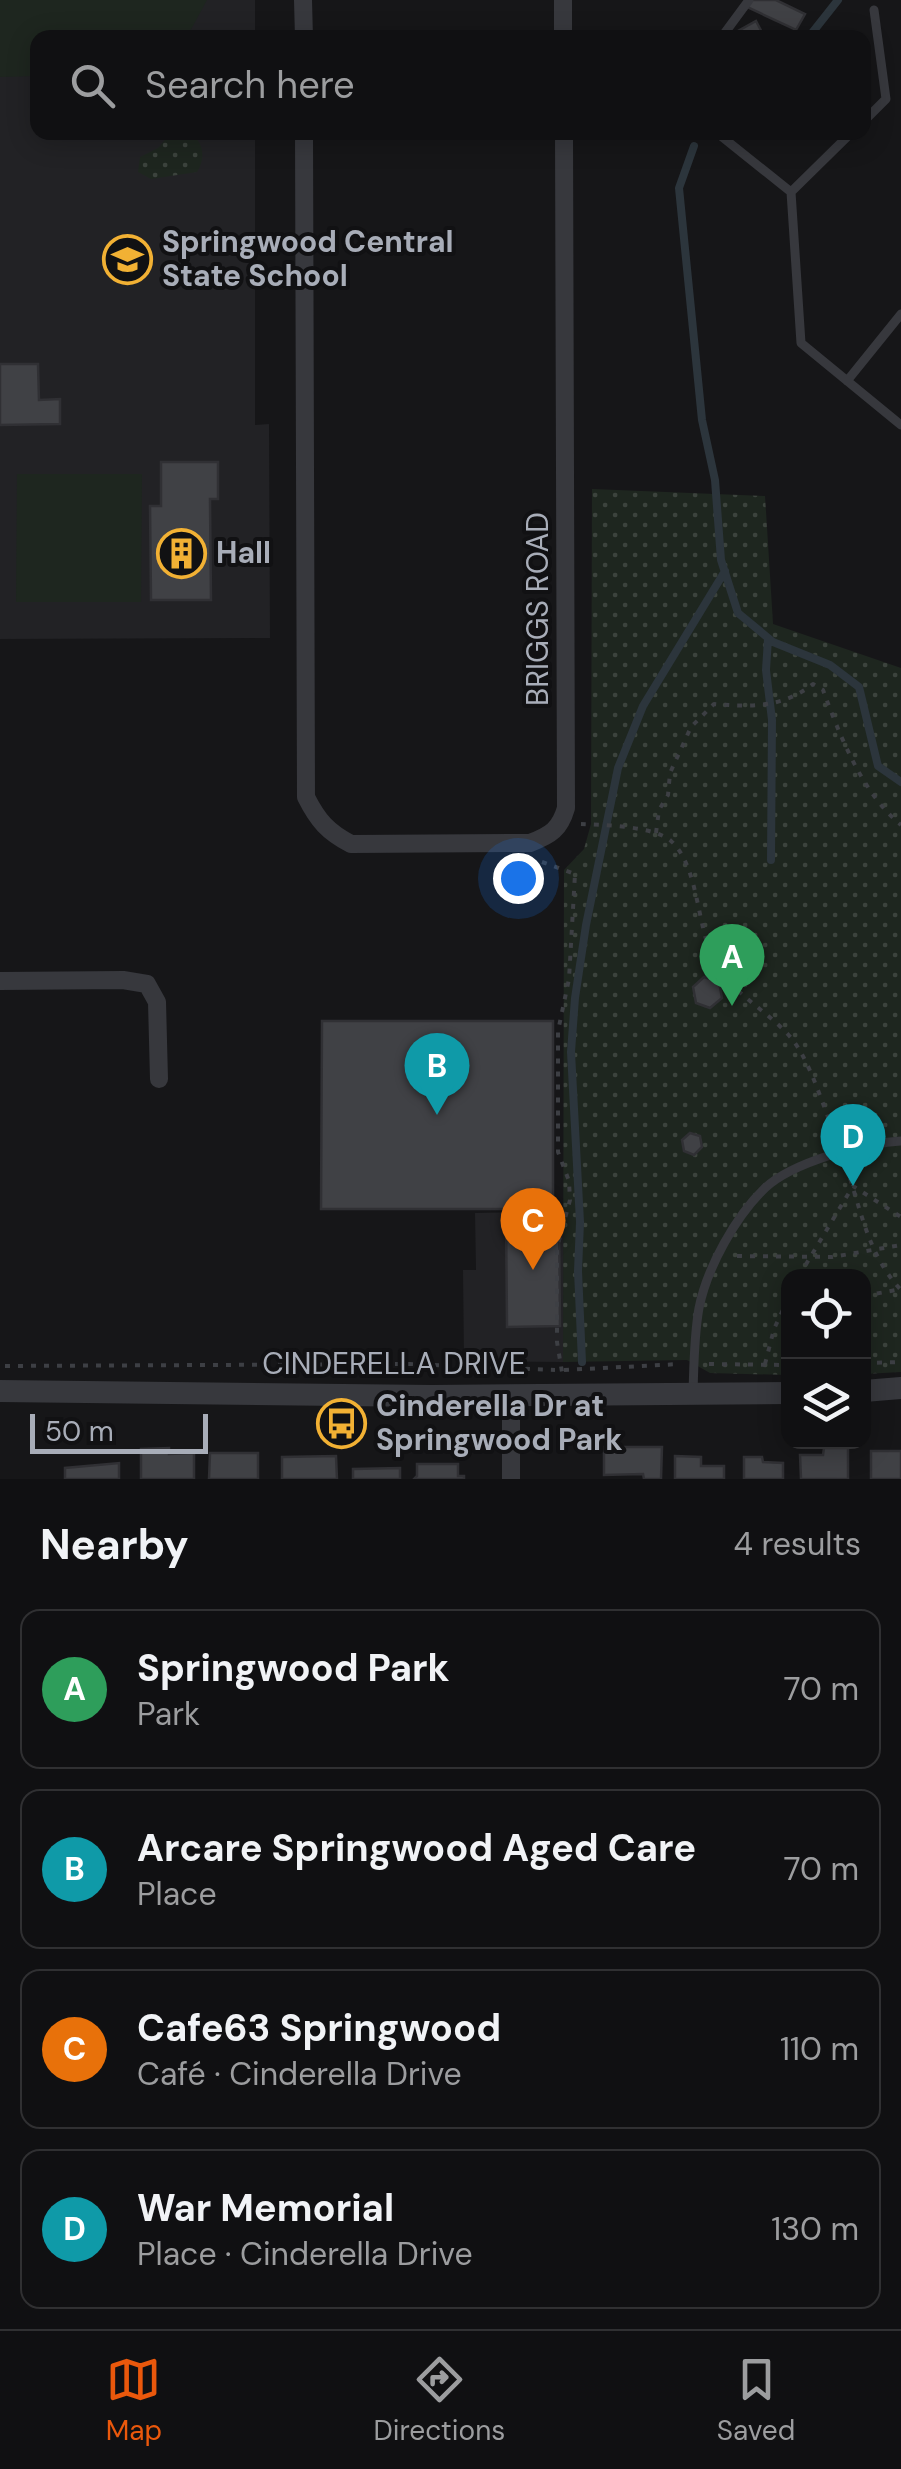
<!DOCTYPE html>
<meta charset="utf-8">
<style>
:root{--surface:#101012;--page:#1e1e20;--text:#f1f3f6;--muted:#9c9d9f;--line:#303032;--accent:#ea580c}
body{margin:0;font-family:"DM Sans",sans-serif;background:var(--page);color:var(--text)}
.controls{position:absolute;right:30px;bottom:30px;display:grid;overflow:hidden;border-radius:20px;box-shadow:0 5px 25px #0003}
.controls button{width:90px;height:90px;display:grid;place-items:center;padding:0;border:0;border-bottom:2px solid var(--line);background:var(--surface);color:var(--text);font:50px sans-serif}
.scale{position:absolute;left:30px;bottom:25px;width:178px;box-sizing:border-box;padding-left:10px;border:5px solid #a8adb8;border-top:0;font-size:28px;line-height:35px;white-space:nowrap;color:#a8adb8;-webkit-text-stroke:8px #111113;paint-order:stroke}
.you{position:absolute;left:518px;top:878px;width:35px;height:35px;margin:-25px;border:8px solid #fff;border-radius:50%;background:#1a73e8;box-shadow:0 0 0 15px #1a73e833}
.badge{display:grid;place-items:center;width:65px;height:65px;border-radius:50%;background:var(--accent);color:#fff;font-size:32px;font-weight:700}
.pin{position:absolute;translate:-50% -82px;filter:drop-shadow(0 2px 5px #0008)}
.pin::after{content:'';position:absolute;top:52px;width:35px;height:30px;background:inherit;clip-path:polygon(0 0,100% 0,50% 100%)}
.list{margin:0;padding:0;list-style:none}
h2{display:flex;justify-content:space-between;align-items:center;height:130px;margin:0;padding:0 40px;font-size:42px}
h2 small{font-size:32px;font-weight:400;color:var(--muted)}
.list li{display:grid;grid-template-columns:65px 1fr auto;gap:30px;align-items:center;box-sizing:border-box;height:160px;margin:0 20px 20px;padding:0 20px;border:2px solid var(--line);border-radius:20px}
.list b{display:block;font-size:38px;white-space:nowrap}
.list p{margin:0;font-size:32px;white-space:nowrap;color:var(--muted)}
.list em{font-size:32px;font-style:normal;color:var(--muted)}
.icon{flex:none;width:55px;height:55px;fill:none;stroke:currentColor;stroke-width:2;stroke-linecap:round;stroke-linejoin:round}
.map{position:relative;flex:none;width:901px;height:1479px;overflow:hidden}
.search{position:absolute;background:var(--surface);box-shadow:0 5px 25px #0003;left:30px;right:30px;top:30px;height:110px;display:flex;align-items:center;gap:25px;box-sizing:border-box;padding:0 35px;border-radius:20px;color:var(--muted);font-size:38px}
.sheet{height:850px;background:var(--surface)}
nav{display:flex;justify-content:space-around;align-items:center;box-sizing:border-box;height:140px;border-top:2px solid var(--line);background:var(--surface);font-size:28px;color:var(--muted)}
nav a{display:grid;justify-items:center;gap:5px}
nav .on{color:var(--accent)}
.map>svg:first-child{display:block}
</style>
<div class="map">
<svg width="901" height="1479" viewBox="0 0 901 1479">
<defs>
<pattern id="green-dots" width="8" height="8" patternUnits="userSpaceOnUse" patternTransform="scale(2.5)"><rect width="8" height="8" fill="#1e261f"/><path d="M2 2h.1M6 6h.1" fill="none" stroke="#3c433d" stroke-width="1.8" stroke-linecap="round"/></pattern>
</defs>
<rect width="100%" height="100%" fill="#161618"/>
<!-- built -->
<path fill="#222225" d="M 0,0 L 269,0 L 255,0 L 255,37 L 38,38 L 38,132 L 255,133 L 255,425 L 269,424 L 270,638 L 0,639 Z
M 564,1211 L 563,1362 L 464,1361 L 463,1270 L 476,1270 L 475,1213 Z"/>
<!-- green -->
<path fill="url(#green-dots)" d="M 185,133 C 203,136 207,157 197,172 L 151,179 L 138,172 L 140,157 L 158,148 L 168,136 Z
M 592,489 L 765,496 L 773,624 L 901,668 L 901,1372 L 864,1374 L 864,1276 L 788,1276 L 788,1375 L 710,1373 L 687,1360 L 563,1362 L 564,870 L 584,849 L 591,824 Z"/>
<!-- pitch -->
<path fill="#1e261f" d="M 0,0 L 207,0 L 187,37 L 38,38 L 37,76 L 0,77 Z
M 17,474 L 142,474 L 141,602 L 16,602 Z"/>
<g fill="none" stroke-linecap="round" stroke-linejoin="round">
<!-- stream -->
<path stroke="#2c353c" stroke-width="8" d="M 808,38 L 838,0
M 694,146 L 679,188 L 702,420 L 715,480 L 721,560 L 738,613 L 773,642 L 830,665 L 859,687 L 878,766 L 901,782
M 768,639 L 766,670 L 772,720 L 771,860
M 582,1362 L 578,1271 L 580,1222 L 571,1052 L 575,998 L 586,925 L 618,768 L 643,706 L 725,571"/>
</g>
<!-- building -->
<path fill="#404145" stroke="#303034" stroke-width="2.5" d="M 750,0 L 776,0 L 805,14 L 796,30 L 747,7 Z
M 756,21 L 765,38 L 742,38 L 738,31 Z
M 0,364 L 38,364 L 39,400 L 60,399 L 60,424 L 0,425 Z
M 161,462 L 218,462 L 218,499 L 210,499 L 211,600 L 151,600 L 150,506 L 161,506 Z
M 704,977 L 719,982 L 722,998 L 710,1008 L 696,1003 L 693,987 Z
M 322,1021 L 553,1021 L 553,1209 L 321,1209 Z
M 690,1133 L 700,1136 L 702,1147 L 694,1155 L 684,1151 L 682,1140 Z
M 559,1213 L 560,1326 L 507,1327 L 506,1214 Z
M 604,1447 L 662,1447 L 661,1479 L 644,1479 L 643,1474 L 604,1475 Z
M 169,1448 L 169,1454 L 194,1453 L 194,1479 L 141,1479 L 141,1449 Z
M 824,1448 L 848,1448 L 848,1479 L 801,1479 L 800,1455 L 823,1455 Z
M 871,1451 L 901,1451 L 901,1479 L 871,1479 Z
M 210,1453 L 258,1453 L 258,1479 L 209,1479 Z
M 336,1456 L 337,1479 L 282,1479 L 282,1457 Z
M 675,1456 L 701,1457 L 701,1466 L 724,1466 L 724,1479 L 675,1479 Z
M 744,1457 L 762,1457 L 763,1462 L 783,1463 L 783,1479 L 744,1479 Z
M 119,1463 L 119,1479 L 65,1479 L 65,1468 Z
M 417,1464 L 458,1464 L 458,1476 L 464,1476 L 464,1479 L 414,1479 L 417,1476 Z
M 400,1468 L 400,1479 L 353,1479 L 353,1469 Z"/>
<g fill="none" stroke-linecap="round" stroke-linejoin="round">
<!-- path -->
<path stroke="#3d3f44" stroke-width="4" stroke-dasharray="5 8" stroke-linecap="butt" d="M 581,824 C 604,825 654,826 671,841 C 698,865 697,924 712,956 C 730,994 767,1009 792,1039 C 811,1063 824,1109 836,1138
M 656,833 L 659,810 L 668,795 L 670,773 L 691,727 L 714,704 C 750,707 783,708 813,684 L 823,690 C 840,736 862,793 901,825
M 542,862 L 575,874 L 569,979 L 558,1031 L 558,1152 L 569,1181 L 570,1200 L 557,1248 L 557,1342 L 562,1372
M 846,1166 C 861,1210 868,1255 901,1290
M 737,1256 L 832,1257 L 901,1245
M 799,1276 L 853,1186 L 901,1217
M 864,1296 L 901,1289
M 864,1363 L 901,1362
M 709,1364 L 788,1365
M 765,1364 L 774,1329 L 788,1299
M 5,1366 L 410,1364 L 555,1370
M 564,1370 L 680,1364"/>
<!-- service -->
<path stroke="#37383d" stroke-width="9" d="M 721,38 L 749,0
M 864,121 L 886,99 L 874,10
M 716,132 L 791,192 L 801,343 L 901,425
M 791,192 L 852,132
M 847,381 L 901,314
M 693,1392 C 694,1364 694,1336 699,1308 C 707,1268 735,1217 765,1188 C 793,1162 863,1143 901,1141"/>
<!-- minor -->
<path stroke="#37383d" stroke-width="18" d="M 303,0 L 304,38
M 563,0 L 563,38
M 304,132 L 306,797 C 318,821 328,832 351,844 L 530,843 C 551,835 560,829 566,808 L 564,132
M 0,981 L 123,980 L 147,984 L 157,1002 L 159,1079
M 511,1394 L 511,1479"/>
<!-- tertiary -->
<path stroke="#37383d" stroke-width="22" d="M 0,1391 L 432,1396 L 788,1393
M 864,1391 L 901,1388"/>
</g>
<!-- icons -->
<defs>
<symbol id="school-ring" viewBox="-11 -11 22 22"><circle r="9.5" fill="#111113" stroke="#f2b134" stroke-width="1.5"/><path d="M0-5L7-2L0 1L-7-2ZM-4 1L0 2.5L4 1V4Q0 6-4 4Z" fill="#f2b134"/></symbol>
<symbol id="building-ring" viewBox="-11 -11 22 22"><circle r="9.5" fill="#111113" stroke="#f2b134" stroke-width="1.5"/><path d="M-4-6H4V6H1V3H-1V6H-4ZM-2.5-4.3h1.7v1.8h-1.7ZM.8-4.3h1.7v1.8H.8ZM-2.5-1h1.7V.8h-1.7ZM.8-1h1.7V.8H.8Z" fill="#f2b134"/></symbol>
<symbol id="bus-ring" viewBox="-11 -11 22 22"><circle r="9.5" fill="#111113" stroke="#f2b134" stroke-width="1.5"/><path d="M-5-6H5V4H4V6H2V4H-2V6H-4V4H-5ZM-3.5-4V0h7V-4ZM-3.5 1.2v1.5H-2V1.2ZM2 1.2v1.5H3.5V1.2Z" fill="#f2b134"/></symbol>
</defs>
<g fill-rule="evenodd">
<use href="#school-ring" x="100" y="232" width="55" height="55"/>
<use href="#building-ring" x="154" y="526" width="55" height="55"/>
<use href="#bus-ring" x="314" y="1396" width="55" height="55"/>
</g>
<g text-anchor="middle" stroke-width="8" stroke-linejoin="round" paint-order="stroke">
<!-- poi labels -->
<g font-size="30" font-weight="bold" fill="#a8adb8" stroke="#111113" text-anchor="start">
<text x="162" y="252">Springwood Central<tspan x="162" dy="34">State School</tspan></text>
<text x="216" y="563">Hall</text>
<text x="376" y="1416">Cinderella Dr at<tspan x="376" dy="34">Springwood Park</tspan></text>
</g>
<!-- street labels -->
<g font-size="30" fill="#a8adb8" stroke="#111113">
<text transform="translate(538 609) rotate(-90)" y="10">BRIGGS ROAD</text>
<text x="394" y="1374">CINDERELLA DRIVE</text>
</g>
</g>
</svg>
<div class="controls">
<button><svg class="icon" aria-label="locate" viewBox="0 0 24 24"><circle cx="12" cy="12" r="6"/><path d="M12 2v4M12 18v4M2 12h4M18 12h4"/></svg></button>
<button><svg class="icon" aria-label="layers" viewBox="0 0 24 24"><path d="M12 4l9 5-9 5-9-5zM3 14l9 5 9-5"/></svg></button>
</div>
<div class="scale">50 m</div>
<div class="you"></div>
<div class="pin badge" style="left:732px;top:1006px;background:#2e9e5b">A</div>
<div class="pin badge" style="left:437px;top:1115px;background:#0f9aa8">B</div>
<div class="pin badge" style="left:533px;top:1270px;background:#e8710a">C</div>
<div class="pin badge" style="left:853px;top:1186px;background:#0f9aa8">D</div>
<div class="search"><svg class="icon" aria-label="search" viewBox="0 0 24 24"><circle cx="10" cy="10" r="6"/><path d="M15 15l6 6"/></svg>Search here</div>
</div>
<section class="sheet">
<h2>Nearby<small>4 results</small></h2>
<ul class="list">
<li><span class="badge" style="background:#2e9e5b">A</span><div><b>Springwood Park</b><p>Park</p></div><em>70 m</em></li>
<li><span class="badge" style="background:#0f9aa8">B</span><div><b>Arcare Springwood Aged Care</b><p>Place</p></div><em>70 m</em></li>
<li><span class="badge" style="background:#e8710a">C</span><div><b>Cafe63 Springwood</b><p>Café · Cinderella Drive</p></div><em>110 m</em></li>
<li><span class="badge" style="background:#0f9aa8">D</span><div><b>War Memorial</b><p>Place · Cinderella Drive</p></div><em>130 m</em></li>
</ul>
</section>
<nav>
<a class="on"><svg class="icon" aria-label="map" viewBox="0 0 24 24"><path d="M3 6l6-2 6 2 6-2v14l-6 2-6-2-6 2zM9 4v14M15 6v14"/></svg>Map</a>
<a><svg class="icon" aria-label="directions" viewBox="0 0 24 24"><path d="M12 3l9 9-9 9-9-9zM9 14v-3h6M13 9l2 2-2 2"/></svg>Directions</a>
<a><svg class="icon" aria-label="saved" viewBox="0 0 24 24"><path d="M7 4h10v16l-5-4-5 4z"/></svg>Saved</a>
</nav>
